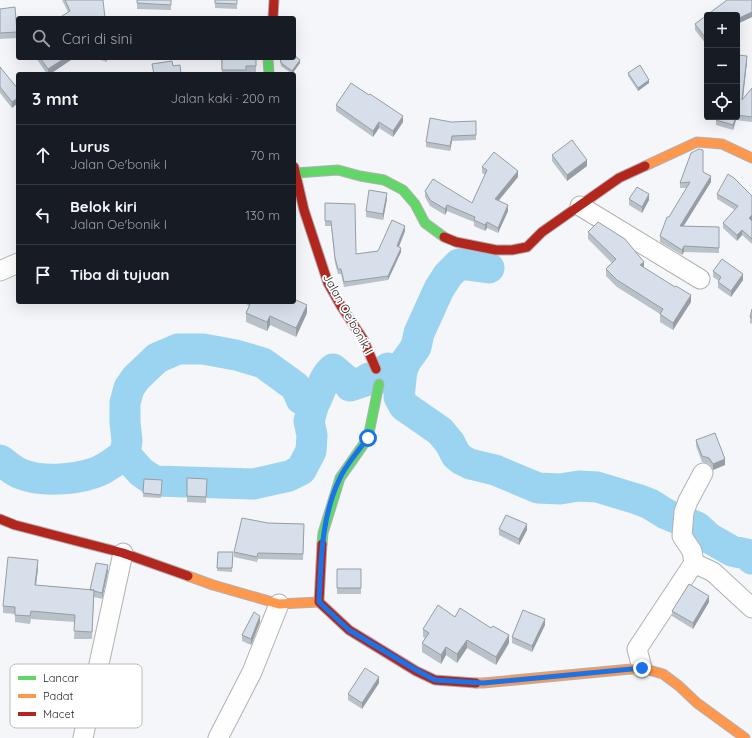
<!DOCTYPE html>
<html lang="id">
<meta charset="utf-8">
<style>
:root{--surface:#171b24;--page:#242831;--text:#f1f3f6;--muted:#9ea1a6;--line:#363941}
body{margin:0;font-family:Quicksand,sans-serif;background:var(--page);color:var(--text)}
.controls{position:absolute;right:12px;top:12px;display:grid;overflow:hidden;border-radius:4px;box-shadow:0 4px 16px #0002}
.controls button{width:36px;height:36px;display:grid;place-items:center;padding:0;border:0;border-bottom:1px solid var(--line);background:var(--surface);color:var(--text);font:20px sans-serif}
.stop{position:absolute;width:12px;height:12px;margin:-9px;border:3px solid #1a73e8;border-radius:50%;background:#fff}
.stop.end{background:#1a73e8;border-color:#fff;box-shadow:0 1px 4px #0008}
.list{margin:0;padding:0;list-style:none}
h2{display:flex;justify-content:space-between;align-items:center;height:52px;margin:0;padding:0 16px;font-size:17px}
h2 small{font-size:13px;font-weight:400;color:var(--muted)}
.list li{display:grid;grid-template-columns:26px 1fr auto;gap:12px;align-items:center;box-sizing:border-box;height:60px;padding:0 16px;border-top:1px solid var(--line)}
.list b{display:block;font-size:15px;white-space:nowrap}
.list p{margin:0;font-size:13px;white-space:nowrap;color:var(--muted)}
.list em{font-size:13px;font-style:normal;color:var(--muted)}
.icon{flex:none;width:22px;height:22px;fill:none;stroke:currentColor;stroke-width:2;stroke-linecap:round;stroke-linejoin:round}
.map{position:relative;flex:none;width:752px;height:738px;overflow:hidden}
.search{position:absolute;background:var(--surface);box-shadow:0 4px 16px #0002;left:16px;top:16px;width:280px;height:44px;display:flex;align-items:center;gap:10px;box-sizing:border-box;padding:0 14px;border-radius:4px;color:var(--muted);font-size:15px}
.panel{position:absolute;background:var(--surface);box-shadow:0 4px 16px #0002;left:16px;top:72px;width:280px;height:232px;border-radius:4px}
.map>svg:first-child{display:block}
</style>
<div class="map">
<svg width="752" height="738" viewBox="0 0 752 738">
<rect width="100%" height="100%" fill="#f5f6f9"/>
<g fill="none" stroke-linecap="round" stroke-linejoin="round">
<!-- river -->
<path stroke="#9ad4f0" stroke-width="31" d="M 402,370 L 406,361 L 416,347 L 419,333 L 439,289 L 448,275 L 459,264 L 489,268
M 125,454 L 141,472 L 154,481 L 253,484 L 289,476 L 301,470 L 311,451 L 312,435 L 309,421 L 314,404
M 0,460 C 6,464 13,471 21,474 C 41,482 73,480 94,473 C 106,469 115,461 125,454 L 127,441 L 125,422 L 125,403 L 129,388 L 136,378 L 157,358 L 178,349 L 203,349 L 236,355 L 263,363 L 296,387 L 301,399 L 314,404 C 321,392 323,377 333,369 L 347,381 L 350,386 L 365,381 L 369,378 L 382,378 L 388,368 L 402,370 L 399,397 L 404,406 L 440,431 L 450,443 L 456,455 L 462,460 L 470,464 L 495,470 L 538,488 L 560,489 L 579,486 L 597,487 L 637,499 L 650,504 L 666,514 L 697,527 L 709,538 L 732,551 L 746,554 L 752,559"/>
<defs>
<path id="street" d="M 580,206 L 700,279
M 0,271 L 18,263
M 694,563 L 713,572 L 752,608
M 642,668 L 637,649 L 694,563 L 692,551 L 682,536 L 684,512 L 688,501 L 703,473
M 83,738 L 123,553
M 218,738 L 252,672 L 279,604"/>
<path id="fast" d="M 268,58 L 269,74
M 296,173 L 338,170 L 360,176 L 384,180 L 403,190 L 415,204 L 425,223 L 444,237
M 322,544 L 323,533 L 340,478 L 368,438 L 379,384"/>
<path id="slow" d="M 645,166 L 697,142 L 722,144 L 752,158
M 188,576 L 213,585 L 279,604 L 319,602
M 476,683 L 483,683 L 642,668 L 663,674 L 679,686 L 697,703 L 745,738"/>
<path id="jam" d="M 273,18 L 274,0
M 294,167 L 304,210 L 328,283 L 341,306 L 363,339 L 376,369
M 444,237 L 456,242 L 496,250 L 512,250 L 527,247 L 542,232 L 619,178 L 645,166
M 0,519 L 15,525 L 123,553 L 188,576
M 322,544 L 319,602 L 349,630 L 416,671 L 435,680 L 476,683"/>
</defs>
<!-- street casing -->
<use href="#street" stroke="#b0b1b4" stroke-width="21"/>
<!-- fast casing -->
<use href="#fast" stroke="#b0b1b4" stroke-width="11"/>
<!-- slow casing -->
<use href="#slow" stroke="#b0b1b4" stroke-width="11"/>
<!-- jam casing -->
<use href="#jam" stroke="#b0b1b4" stroke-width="11"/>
<!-- street -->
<use href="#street" stroke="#fefefe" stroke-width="19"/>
<!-- fast -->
<use href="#fast" stroke="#63d668" stroke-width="9"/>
<!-- slow -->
<use href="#slow" stroke="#ff974d" stroke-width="9"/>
<!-- jam -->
<use href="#jam" stroke="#b3261e" stroke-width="9"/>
</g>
<!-- wall -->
<path fill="#b9c1c9" d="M 62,0 L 103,0 L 68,12 Z
M 171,0 L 171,10 L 137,9 L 137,3 Z
M 215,0 L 237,0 L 237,9 L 215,8 Z
M 727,0 L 752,0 L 752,17 L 737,24 L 737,15 L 707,15 L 707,52 L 705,50 L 705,45 L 706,44 L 695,30 L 695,24 Z
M 0,9 L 17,32 L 17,38 L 0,39 Z
M 737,55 L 747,61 L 743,99 L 752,88 L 752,122 L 736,120 L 733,130 L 716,125 L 716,120 L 717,117 L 737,117 Z
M 36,58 L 74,58 L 50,74 L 47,74 Z
M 94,58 L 107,58 L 107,62 Z
M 221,58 L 256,58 L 256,72 L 246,72 L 246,74 L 222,74 Z
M 280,58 L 294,58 L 300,63 L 292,74 L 281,66 Z
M 0,67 L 18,89 L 12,108 L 0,93 Z
M 628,73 L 649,83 L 638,91 L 628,76 Z
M 336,105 L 403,122 L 393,137 L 379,128 L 373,137 L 336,111 Z
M 430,118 L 476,135 L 476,140 L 452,141 L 450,151 L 426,147 L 426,142 Z
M 552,155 L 587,166 L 567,181 L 552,161 Z
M 482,167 L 518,177 L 499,200 L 508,211 L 498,233 L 487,228 L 485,231 L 474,226 L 474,222 L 447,211 L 445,215 L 430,206 L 425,197 L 425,191 L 472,203 L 485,175 L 482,173 Z
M 703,172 L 711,182 L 683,226 L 719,227 L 719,253 L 684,252 L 682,255 L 660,242 L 660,236 L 669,217 L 687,188 L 680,188 L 680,183 Z
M 717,194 L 752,196 L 752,244 L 742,235 L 737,241 L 723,228 L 723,223 L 735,210 L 717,199 Z
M 387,199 L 383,220 L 366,217 L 366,211 Z
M 629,199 L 649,200 L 642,213 L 629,205 Z
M 325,203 L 356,254 L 378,251 L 405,231 L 399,247 L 401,252 L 388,280 L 344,287 L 341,274 L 338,274 L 335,263 L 331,226 L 325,226 Z
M 588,232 L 644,268 L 691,302 L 673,330 L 660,322 L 660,314 L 617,287 L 606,276 L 606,269 L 612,263 L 588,239 Z
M 713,271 L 743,280 L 731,297 L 718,288 L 718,282 L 719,281 L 713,277 Z
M 242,302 L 294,302 L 307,313 L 296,337 L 270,325 L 267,331 L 246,322 L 246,313 L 250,306 Z
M 752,309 L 752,324 L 750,323 L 750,317 Z
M 696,440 L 725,465 L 713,470 L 709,464 L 702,462 L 696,446 Z
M 187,478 L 207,479 L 206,503 L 187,502 Z
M 144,479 L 162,480 L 161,498 L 143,497 Z
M 268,523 L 304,524 L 303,560 L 258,559 L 257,562 L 234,557 L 234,552 Z
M 499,529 L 527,530 L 519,545 L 499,535 Z
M 218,552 L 233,552 L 232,572 L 217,571 Z
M 38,568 L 36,585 L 90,590 L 108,571 L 102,599 L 94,597 L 92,639 L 74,639 L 75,622 L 31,619 L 30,624 L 15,622 L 15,614 L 3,613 L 3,606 Z
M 337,569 L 361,569 L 361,594 L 337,594 Z
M 709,602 L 693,629 L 672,616 L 672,611 Z
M 455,617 L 509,643 L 496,665 L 467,648 L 457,663 L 446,655 L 441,664 L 422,652 L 422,643 L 425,638 L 423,637 L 423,629 Z
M 260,622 L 251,645 L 242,641 L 242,635 Z
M 545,625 L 532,652 L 512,643 L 512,637 Z
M 379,683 L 362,709 L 348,700 L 348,694 Z"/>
<!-- shaded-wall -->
<path fill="#969da4" d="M 752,12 L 752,17 L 737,24 L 737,19 Z
M 747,56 L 747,61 L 742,105 L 742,100 Z
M 65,58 L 74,58 L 50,74 L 48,74 L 48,69 Z
M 300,60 L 300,63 L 292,74 L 292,71 Z
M 649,80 L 649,83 L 638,91 L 638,88 Z
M 18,98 L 18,103 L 12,108 L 12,102 Z
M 403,116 L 403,122 L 393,137 L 393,131 Z
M 736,117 L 736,120 L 733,130 L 733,125 Z
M 379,122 L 379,128 L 373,137 L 373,131 Z
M 452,136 L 452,141 L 450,151 L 450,146 Z
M 587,160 L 587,166 L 567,181 L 567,175 Z
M 518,171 L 518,177 L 495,205 L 495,199 Z
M 711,176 L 711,182 L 680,232 L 680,226 Z
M 387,193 L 387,199 L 383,220 L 383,214 Z
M 649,194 L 649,200 L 642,213 L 642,207 Z
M 447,205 L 447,211 L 445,215 L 445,209 Z
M 508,205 L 508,211 L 498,233 L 498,228 Z
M 752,215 L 752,221 L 749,218 Z
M 487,222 L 487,228 L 485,231 L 485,225 Z
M 405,226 L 405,231 L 397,251 L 397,246 Z
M 742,230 L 742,235 L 737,241 L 737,235 Z
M 684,246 L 684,252 L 682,255 L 682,250 Z
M 401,248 L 401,252 L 388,280 L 388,276 Z
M 644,262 L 644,269 L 640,265 Z
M 743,274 L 743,280 L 731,297 L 731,291 Z
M 691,295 L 691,302 L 673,330 L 673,323 Z
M 307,305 L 307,313 L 296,337 L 296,328 Z
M 270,316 L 270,325 L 267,331 L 267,322 Z
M 725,459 L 725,465 L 713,470 L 713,464 Z
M 527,524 L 527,530 L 519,545 L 519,539 Z
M 38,560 L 38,568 L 35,593 L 35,585 Z
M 108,565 L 108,571 L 102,599 L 102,593 Z
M 709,596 L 709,602 L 693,629 L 693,623 Z
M 260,616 L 260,622 L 251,645 L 251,639 Z
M 545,619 L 545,625 L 532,652 L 532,646 Z
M 509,635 L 509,643 L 496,665 L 496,657 Z
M 467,640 L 467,648 L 457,663 L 457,654 Z
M 446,647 L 446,655 L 441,664 L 441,655 Z
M 379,677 L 379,683 L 362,709 L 362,703 Z"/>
<!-- building -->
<path fill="#d7e0ea" stroke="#969da4" d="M 65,0 L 103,0 L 105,18 L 59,18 L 70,11 Z
M 137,0 L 171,0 L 171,5 L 137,3 Z
M 215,0 L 237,0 L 237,4 L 215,3 Z
M 727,0 L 752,0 L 752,12 L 737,19 L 737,15 L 707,15 L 707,40 L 695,24 Z
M 15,7 L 17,32 L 0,33 L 0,9 Z
M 294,55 L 300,60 L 292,71 L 281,63 L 280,58 L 294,58 Z
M 737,55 L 747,56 L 742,100 L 752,88 L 752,117 L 737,115 Z
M 40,58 L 65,58 L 48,69 Z
M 222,58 L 256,58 L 256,66 L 246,66 L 246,70 L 222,70 Z
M 172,61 L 173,66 L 180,65 L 181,74 L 154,74 L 152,64 Z
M 640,65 L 649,80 L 638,88 L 628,73 Z
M 0,67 L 18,89 L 18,98 L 12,102 L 0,87 Z
M 351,83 L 369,95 L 370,94 L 403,116 L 393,131 L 379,122 L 373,131 L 336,105 Z
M 717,117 L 736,117 L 733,125 L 716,120 Z
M 430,118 L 451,122 L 476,121 L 476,135 L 452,136 L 450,146 L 426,142 Z
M 572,140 L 587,160 L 567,175 L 552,155 Z
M 699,149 L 703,150 L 703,172 L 711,176 L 680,226 L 719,227 L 719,248 L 684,246 L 682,250 L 660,236 L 667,217 L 669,217 L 690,182 L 680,183 L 691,153 Z
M 494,152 L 518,171 L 495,199 L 508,205 L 498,228 L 487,222 L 485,225 L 474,220 L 475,217 L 447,205 L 445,209 L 430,200 L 425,191 L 433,179 L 472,203 L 487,170 L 482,167 Z
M 728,174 L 734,178 L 752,196 L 752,215 L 749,218 L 752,221 L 752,239 L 742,230 L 737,235 L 723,223 L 738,206 L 717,194 Z
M 637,187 L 649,194 L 642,207 L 629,199 Z
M 369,190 L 387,193 L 383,214 L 366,211 Z
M 325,203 L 355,204 L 356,254 L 378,251 L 392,220 L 405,226 L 397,246 L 401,248 L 388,276 L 344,282 L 341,269 L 338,269 L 335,258 L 331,221 L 325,221 Z
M 598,222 L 625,239 L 644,262 L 640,265 L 675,287 L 676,286 L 691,295 L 673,323 L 660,314 L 663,309 L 617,280 L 606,269 L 616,259 L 588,232 Z
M 722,259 L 743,274 L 731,291 L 718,282 L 721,277 L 713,271 Z
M 294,299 L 307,305 L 296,328 L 270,316 L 267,322 L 246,313 L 251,302 L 294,302 Z
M 752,309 L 752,318 L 750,317 Z
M 715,433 L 725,459 L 713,464 L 709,458 L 702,456 L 696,440 Z
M 187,478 L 207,479 L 206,497 L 187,496 Z
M 144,479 L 162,480 L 161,495 L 143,493 Z
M 506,515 L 527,524 L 519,539 L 499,529 Z
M 242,518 L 268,523 L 304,524 L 303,554 L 258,553 L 257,557 L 234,552 Z
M 218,552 L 233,552 L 232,568 L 217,568 Z
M 8,557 L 38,560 L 35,585 L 94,590 L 92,632 L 74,631 L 75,615 L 31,611 L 30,616 L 15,615 L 15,607 L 3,606 Z
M 96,563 L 108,565 L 102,593 L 94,591 L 94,590 L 90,590 Z
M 337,569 L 361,569 L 361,588 L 337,588 Z
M 689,584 L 709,596 L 693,623 L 672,611 Z
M 438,605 L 455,617 L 460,608 L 491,628 L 493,626 L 509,635 L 496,657 L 467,640 L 457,654 L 446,647 L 441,655 L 422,643 L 429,633 L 423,629 Z
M 523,610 L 545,619 L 532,646 L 512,637 Z
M 254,612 L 260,616 L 251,639 L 242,635 Z
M 365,668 L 379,677 L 362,703 L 348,694 Z"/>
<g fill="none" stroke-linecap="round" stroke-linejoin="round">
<!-- route -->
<path stroke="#1a73e8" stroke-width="5" d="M 368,438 C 359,450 346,465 340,478 C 321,517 321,561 319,602 L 349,630 L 416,670 L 435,680 L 483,683 L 642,668"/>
</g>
<g text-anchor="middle" stroke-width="3.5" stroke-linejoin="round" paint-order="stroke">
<!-- street labels -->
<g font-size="12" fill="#1e1e21" stroke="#fff">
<text transform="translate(348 314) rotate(61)" y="4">Jalan Oe'bonik I</text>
</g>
</g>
<!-- legend -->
<rect x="10" y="664" width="132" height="64" rx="6" fill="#fff" stroke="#bcbcbc" stroke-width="1"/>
<rect x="18" y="676" width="18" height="4" fill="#63d668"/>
<rect x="18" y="694" width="18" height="4" fill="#ff974d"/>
<rect x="18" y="712" width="18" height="4" fill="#b3261e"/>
<g font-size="11" fill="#1e1e21">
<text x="43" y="682">Lancar</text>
<text x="43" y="700">Padat</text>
<text x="43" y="718">Macet</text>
</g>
</svg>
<div class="controls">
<button>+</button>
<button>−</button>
<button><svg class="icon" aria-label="locate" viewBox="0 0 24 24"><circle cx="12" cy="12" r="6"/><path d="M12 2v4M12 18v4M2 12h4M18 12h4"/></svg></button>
</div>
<div class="stop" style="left:368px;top:438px"></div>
<div class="stop end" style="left:642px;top:668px"></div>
<div class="search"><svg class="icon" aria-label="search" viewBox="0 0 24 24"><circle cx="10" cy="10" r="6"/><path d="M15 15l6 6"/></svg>Cari di sini</div>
<section class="panel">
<h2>3 mnt<small>Jalan kaki · 200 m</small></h2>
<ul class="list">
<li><svg class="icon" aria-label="ahead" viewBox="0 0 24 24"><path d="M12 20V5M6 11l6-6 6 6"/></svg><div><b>Lurus</b><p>Jalan Oe'bonik I</p></div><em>70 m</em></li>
<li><svg class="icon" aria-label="left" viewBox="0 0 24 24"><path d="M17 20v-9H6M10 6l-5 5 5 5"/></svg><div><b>Belok kiri</b><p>Jalan Oe'bonik I</p></div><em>130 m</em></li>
<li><svg class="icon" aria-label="arrive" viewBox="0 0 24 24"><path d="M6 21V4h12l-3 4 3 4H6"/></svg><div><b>Tiba di tujuan</b></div></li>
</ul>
</section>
</div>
